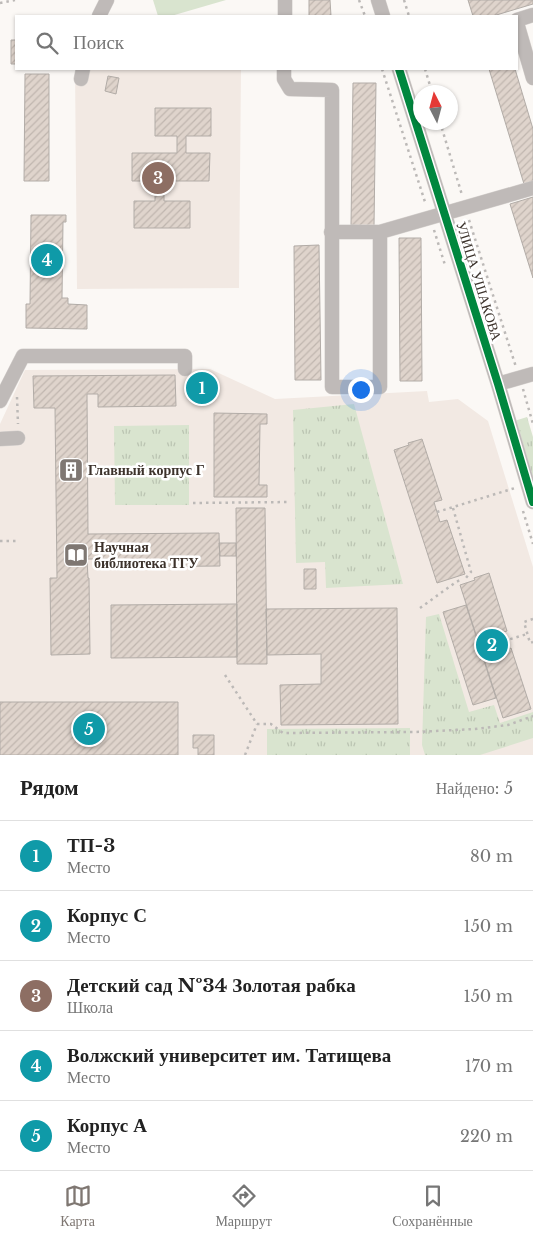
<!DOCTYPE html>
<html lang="ru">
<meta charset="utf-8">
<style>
:root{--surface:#fff;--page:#f6f6f6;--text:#222;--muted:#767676;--line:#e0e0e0;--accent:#7f7772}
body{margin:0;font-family:"Libre Baskerville",serif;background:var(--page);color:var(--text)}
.compass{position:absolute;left:413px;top:85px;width:45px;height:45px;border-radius:50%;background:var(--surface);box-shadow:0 1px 4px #0004;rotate:354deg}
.you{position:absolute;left:360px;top:389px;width:18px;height:18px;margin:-12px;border:4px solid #fff;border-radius:50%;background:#1a73e8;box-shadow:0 0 0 8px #1a73e833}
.badge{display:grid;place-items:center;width:32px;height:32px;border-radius:50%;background:var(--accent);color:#fff;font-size:16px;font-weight:700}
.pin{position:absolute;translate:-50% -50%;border:2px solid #fff;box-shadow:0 1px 5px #0006}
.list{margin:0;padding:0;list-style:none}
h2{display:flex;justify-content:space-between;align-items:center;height:65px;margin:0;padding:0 20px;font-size:21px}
h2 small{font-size:16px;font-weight:400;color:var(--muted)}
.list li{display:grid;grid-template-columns:32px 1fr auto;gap:15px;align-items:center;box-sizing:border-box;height:70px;padding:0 20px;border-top:1px solid var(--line)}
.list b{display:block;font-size:19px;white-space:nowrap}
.list p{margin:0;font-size:16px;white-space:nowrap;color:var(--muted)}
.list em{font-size:16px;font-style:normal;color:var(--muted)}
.icon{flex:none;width:28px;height:28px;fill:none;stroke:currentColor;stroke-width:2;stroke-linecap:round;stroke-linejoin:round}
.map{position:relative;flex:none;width:533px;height:755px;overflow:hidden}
.search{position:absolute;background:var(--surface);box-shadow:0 1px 4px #0004;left:15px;right:15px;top:15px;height:55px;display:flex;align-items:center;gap:12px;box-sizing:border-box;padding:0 18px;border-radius:0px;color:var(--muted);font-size:19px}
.sheet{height:415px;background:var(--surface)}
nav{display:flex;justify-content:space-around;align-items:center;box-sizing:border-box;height:70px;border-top:1px solid var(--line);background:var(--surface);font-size:14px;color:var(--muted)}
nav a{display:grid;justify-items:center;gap:2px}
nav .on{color:var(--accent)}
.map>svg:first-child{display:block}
</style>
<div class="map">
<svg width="533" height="755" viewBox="0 0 533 755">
<defs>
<pattern id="grass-tufts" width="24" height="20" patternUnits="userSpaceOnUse" patternTransform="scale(1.25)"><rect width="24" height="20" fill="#d9e4cf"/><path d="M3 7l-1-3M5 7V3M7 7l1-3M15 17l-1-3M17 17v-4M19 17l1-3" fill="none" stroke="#bbc4b2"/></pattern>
<pattern id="building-hatch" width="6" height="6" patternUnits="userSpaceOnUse" patternTransform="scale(1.25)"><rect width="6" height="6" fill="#dfd4cc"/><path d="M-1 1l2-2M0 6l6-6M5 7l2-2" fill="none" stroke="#c0b6af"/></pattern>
</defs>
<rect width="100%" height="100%" fill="#fbf8f5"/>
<!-- built -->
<path fill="#f2e9e3" d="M 75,69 L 241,69 L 239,288 L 77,289 Z
M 210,369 L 275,399 L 427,391 L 429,402 L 458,399 L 488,421 L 533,567 L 533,755 L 0,755 L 0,424 L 25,370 Z"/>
<!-- grass -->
<path fill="url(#grass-tufts)" d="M 354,404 L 403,584 L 326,588 L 325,562 L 296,563 L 293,410 Z
M 527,417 L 533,437 L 533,507 L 508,423 Z
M 189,425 L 189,505 L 115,505 L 114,426 Z
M 439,614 L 469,712 L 494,705 L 500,723 L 533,712 L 533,738 L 480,755 L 425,755 L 422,745 L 426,617 Z
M 410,728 L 410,755 L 267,755 L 267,729 Z"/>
<!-- pitch -->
<path fill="#d9e4cf" d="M 153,0 L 226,0 L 171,16 L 158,16 Z"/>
<!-- building -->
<path fill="url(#building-hatch)" stroke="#b2aca7" d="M 309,0 L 330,0 L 331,16 L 309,16 Z
M 468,0 L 533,0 L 533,4 L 493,16 L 473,16 Z
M 11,40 L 16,40 L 16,64 L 11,64 Z
M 489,69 L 515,69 L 533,129 L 533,181 L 524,184 Z
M 25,74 L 49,74 L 49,181 L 24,181 Z
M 108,76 L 119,78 L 116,94 L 105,91 Z
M 353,83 L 376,83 L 374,226 L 351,225 Z
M 155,108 L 211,108 L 211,136 L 186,136 L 186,153 L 210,153 L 209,181 L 164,181 L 164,201 L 190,201 L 190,228 L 134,228 L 134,201 L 155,201 L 155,181 L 132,181 L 132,153 L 177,153 L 177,136 L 155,136 Z
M 533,197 L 533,278 L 510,204 Z
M 31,215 L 66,215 L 66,222 L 63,222 L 62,298 L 68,298 L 68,304 L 87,305 L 87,329 L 26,328 L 26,304 L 30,304 Z
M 399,238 L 421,238 L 422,381 L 400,381 Z
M 319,245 L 321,380 L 295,380 L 294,246 Z
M 175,375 L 176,406 L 98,407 L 98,394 L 87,394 L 88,534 L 219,533 L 220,566 L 107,567 L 107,559 L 87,559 L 88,578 L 89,578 L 90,654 L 51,655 L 50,578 L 57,578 L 55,408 L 34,408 L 33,376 Z
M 196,375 L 208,375 L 208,400 L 196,401 Z
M 214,413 L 267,414 L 267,424 L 260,424 L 259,485 L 267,485 L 267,497 L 214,497 Z
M 422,439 L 442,500 L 434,502 L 440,522 L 447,520 L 465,574 L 437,583 L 394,450 L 409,445 L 408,443 Z
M 236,508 L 265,508 L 267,664 L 237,664 Z
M 219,543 L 236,543 L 236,556 L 220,556 Z
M 304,569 L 316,569 L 316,589 L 304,589 Z
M 489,573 L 507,631 L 501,633 L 507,650 L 511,648 L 531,709 L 503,718 L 460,585 L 475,580 L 474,578 Z
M 237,604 L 237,657 L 111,658 L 111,605 Z
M 466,605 L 496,698 L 473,705 L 443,612 Z
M 397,608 L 398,724 L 281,725 L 280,685 L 321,684 L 321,654 L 267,655 L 266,609 Z
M 0,702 L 178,702 L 178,755 L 0,755 Z
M 193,735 L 214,735 L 214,755 L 198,755 L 198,748 L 193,748 Z"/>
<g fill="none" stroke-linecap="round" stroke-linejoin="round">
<defs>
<path id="minor" d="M 378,0 L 383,16
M 99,16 L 107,0
M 285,16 L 285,0
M 517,20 L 533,15
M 517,23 L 533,78
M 284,69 L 284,79 L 290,89 L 332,90 L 332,387 L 380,387 L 380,232 L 331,232
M 399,69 L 498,384 L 533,502
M 81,79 L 83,69
M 380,232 L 533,188
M 498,384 L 533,374
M 0,401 L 23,356 L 185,356 L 185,369
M 0,439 L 18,438"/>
</defs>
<!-- minor casing -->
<use href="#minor" stroke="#d8d4d1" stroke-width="15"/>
<!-- path -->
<path stroke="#bcb9b7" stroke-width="2.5" stroke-dasharray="2.5 4" stroke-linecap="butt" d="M 359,0 L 365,16
M 404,0 L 409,16
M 0,3 L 15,0
M 382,69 L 426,205
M 425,69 L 432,92
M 440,122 L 462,195
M 469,220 L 516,367
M 434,230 L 445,265
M 523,389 L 533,424
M 17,397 L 18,424
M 193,503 L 290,502
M 453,508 L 471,572 L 465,579
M 523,511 L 533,544
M 437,512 L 515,488
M 0,541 L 19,541
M 420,608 L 456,582 L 460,580
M 533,619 L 524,622 L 530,643 L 533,642
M 504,641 L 527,634
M 225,675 L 257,724
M 257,724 L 271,724 L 283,733 L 416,732 L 475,729 L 508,725 L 533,716
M 245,755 L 257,724"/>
<!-- minor -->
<use href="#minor" stroke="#bfbab8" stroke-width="14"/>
<defs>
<path id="cycleway" d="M 399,69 L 498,384 L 533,502"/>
</defs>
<!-- cycleway casing -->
<use href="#cycleway" stroke="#fff" stroke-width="11"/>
<!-- cycleway -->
<use href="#cycleway" stroke="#00873e" stroke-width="8"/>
</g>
<!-- icons -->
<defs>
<symbol id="building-square" viewBox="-11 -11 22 22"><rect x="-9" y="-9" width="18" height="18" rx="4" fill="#7f7772" stroke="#fff"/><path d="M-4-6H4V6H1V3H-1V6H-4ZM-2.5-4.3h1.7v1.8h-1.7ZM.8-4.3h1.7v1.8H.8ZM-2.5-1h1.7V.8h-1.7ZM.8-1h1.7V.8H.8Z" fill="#fff"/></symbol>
<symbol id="library-square" viewBox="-11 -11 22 22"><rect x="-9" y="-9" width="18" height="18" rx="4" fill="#7f7772" stroke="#fff"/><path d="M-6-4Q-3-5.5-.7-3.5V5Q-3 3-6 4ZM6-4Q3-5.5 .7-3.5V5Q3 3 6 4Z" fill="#fff"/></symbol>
</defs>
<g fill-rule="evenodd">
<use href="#building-square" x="57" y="456" width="28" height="28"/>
<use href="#library-square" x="62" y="541" width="28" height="28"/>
</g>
<g text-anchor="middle" stroke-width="5" stroke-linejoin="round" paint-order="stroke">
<!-- street labels -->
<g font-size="14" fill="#3c322b" stroke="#fff">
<text transform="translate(479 281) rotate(73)" y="5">УЛИЦА УШАКОВА</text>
</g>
<!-- poi labels -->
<g font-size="14" font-weight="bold" fill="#3c322b" stroke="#fff" text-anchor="start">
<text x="88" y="475">Главный корпус Г</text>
<text x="94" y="552">Научная<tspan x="94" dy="16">библиотека ТГУ</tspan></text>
</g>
</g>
</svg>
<svg class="compass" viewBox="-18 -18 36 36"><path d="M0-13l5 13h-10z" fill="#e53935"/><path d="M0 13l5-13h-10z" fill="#767676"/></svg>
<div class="you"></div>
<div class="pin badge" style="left:202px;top:388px;background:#0f9aa8">1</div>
<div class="pin badge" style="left:492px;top:645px;background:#0f9aa8">2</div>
<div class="pin badge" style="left:158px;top:178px;background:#8d6e63">3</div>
<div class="pin badge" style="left:47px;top:260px;background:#0f9aa8">4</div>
<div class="pin badge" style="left:89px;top:729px;background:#0f9aa8">5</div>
<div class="search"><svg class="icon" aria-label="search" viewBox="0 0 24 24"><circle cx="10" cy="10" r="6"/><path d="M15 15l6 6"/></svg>Поиск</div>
</div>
<section class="sheet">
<h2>Рядом<small>Найдено: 5</small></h2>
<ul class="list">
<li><span class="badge" style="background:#0f9aa8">1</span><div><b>ТП-3</b><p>Место</p></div><em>80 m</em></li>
<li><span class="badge" style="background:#0f9aa8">2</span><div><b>Корпус С</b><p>Место</p></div><em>150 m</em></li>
<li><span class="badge" style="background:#8d6e63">3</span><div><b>Детский сад №34 Золотая рабка</b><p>Школа</p></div><em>150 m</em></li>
<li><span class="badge" style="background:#0f9aa8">4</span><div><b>Волжский университет им. Татищева</b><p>Место</p></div><em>170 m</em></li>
<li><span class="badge" style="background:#0f9aa8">5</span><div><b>Корпус А</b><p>Место</p></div><em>220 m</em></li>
</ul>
</section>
<nav>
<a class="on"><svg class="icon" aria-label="map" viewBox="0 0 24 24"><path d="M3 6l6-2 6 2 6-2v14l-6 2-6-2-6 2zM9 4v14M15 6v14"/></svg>Карта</a>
<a><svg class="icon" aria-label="directions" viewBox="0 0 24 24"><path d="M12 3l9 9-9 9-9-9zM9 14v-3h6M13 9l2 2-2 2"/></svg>Маршрут</a>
<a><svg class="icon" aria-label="saved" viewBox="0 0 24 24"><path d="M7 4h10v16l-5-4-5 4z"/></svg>Сохранённые</a>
</nav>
